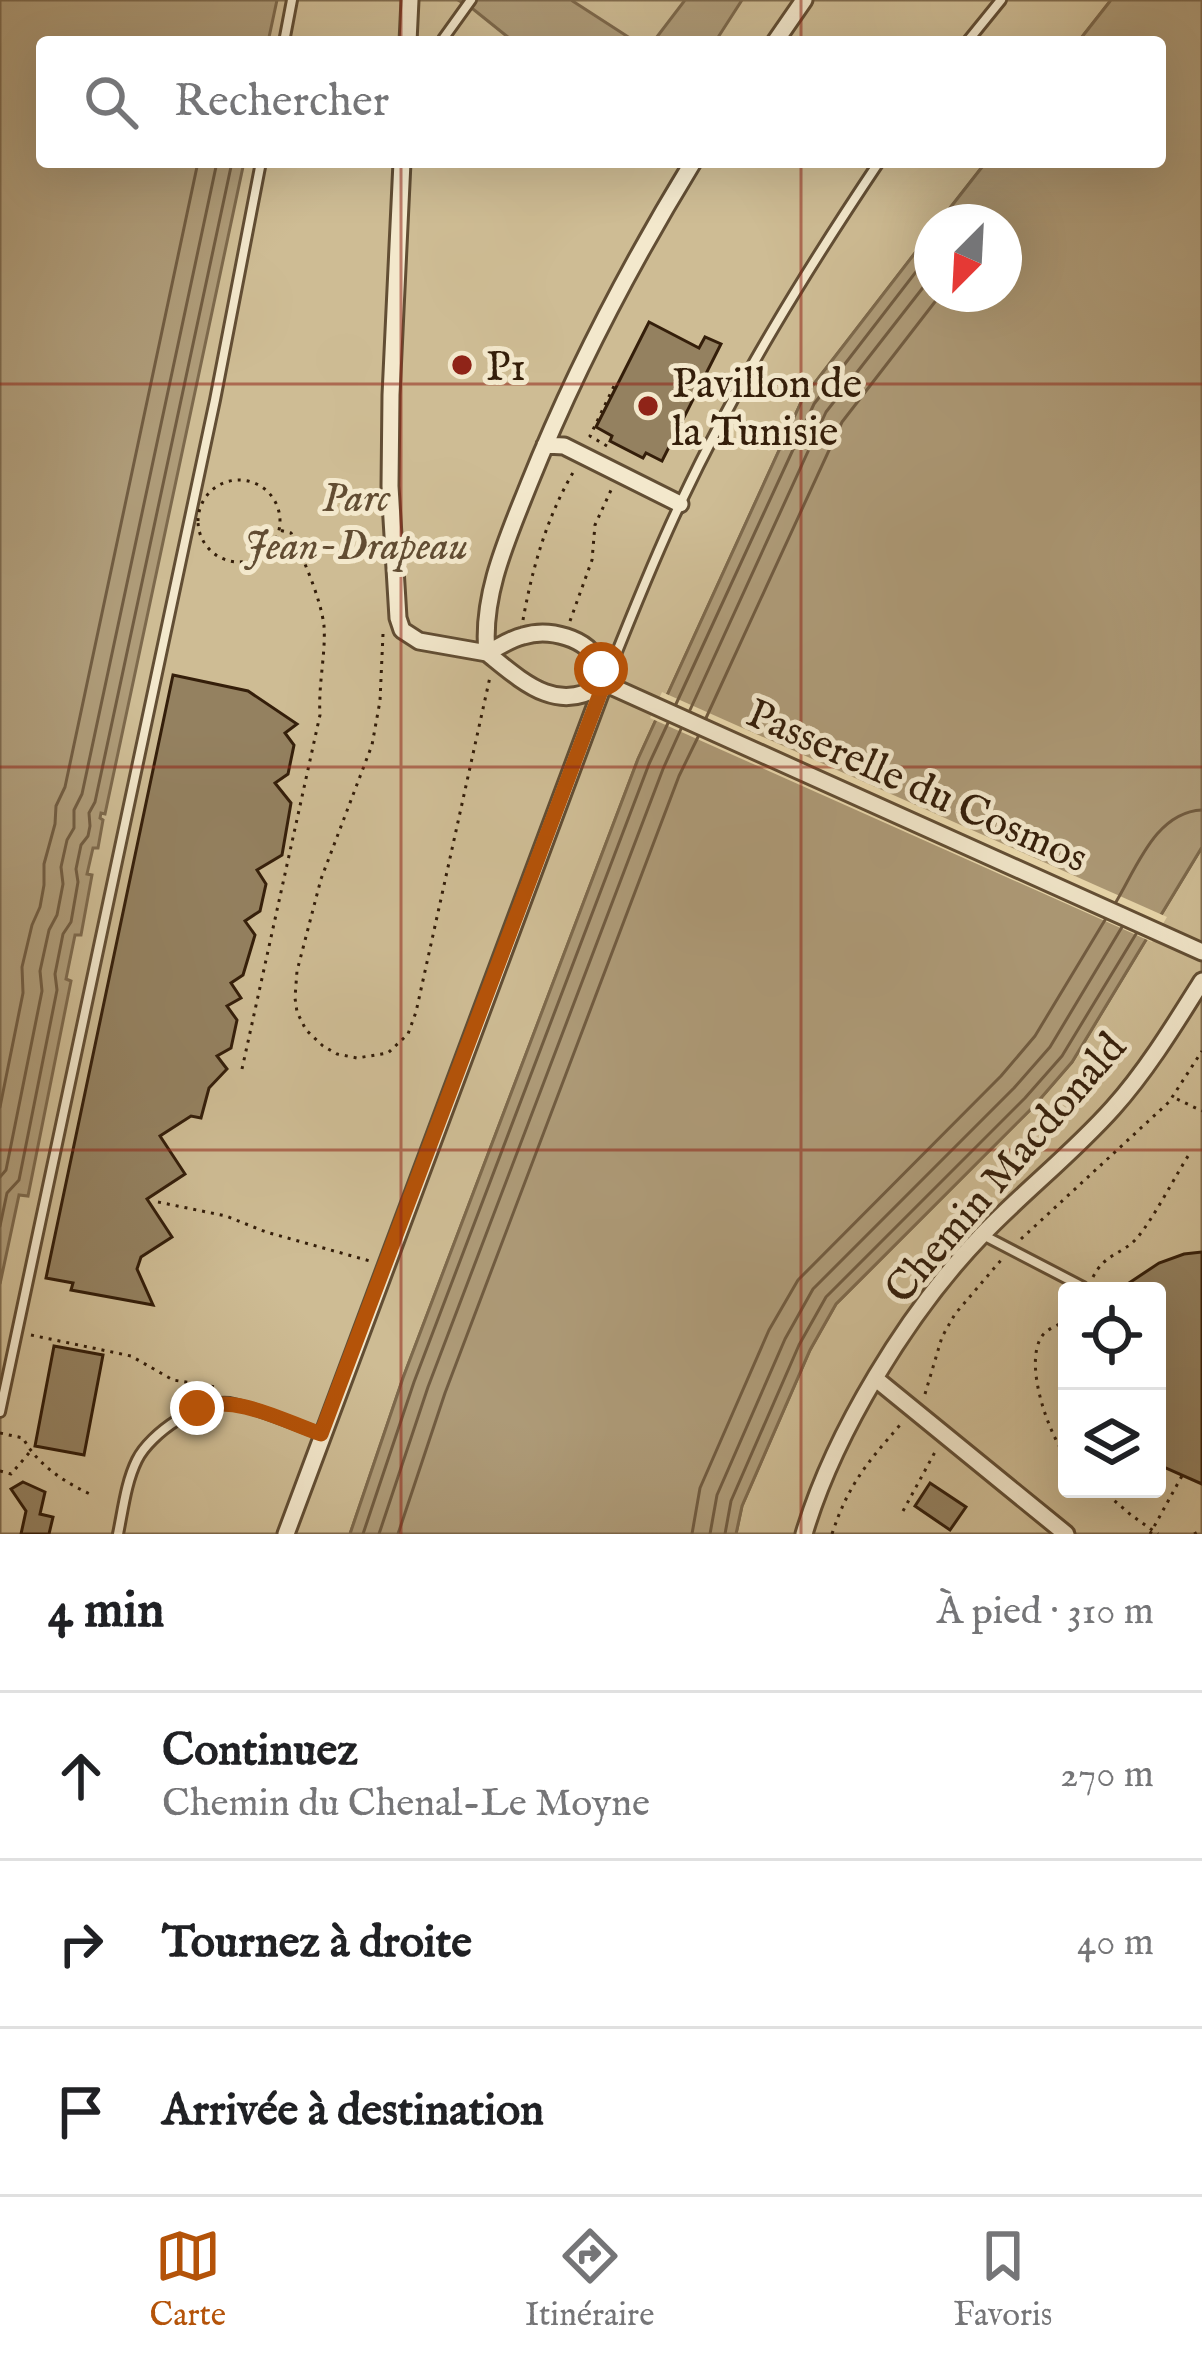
<!DOCTYPE html>
<html lang="fr">
<meta charset="utf-8">
<style>
:root{--surface:#fff;--page:#f6f6f6;--text:#202124;--muted:#757577;--line:#e0e0e0;--accent:#b45309}
body{margin:0;font-family:"IM FELL English",serif;background:var(--page);color:var(--text)}
.controls{position:absolute;right:36px;bottom:36px;display:grid;overflow:hidden;border-radius:12px;box-shadow:0 12px 48px #0002}
.controls button{width:108px;height:108px;display:grid;place-items:center;padding:0;border:0;border-bottom:3px solid var(--line);background:var(--surface);color:var(--text);font:60px sans-serif}
.compass{position:absolute;left:914px;top:204px;width:108px;height:108px;border-radius:50%;background:var(--surface);box-shadow:0 12px 48px #0002;rotate:204deg}
.stop{position:absolute;width:36px;height:36px;margin:-27px;border:9px solid #b45309;border-radius:50%;background:#fff}
.stop.end{background:#b45309;border-color:#fff;box-shadow:0 3px 12px #0008}
.list{margin:0;padding:0;list-style:none}
h2{display:flex;justify-content:space-between;align-items:center;height:156px;margin:0;padding:0 48px;font-size:51px}
h2 small{font-size:39px;font-weight:400;color:var(--muted)}
.list li{display:grid;grid-template-columns:78px 1fr auto;gap:36px;align-items:center;box-sizing:border-box;height:168px;padding:0 48px;border-top:3px solid var(--line)}
.list b{display:block;font-size:45px;white-space:nowrap}
.list p{margin:0;font-size:39px;white-space:nowrap;color:var(--muted)}
.list em{font-size:39px;font-style:normal;color:var(--muted)}
.icon{flex:none;width:66px;height:66px;fill:none;stroke:currentColor;stroke-width:2;stroke-linecap:round;stroke-linejoin:round}
.map{position:relative;flex:none;width:1202px;height:1534px;overflow:hidden}
.search{position:absolute;background:var(--surface);box-shadow:0 12px 48px #0002;left:36px;right:36px;top:36px;height:132px;display:flex;align-items:center;gap:30px;box-sizing:border-box;padding:0 42px;border-radius:12px;color:var(--muted);font-size:45px}
.sheet{height:660px;background:var(--surface)}
nav{display:flex;justify-content:space-around;align-items:center;box-sizing:border-box;height:168px;border-top:3px solid var(--line);background:var(--surface);font-size:33px;color:var(--muted)}
nav a{display:grid;justify-items:center;gap:6px}
nav .on{color:var(--accent)}
.map>svg:first-child{display:block}
</style>
<div class="map">
<svg width="1202" height="1534" viewBox="0 0 1202 1534">
<rect width="100%" height="100%" fill="#eddcb0"/>
<filter id="stains"><feTurbulence type="fractalNoise" baseFrequency=".00167" numOctaves="4"/><feColorMatrix values="0 0 0 0 .2 0 0 0 0 .09 0 0 0 0 .02 0 0 0 .5 -.17"/></filter>
<radialGradient id="worn" r=".72"><stop offset=".6" stop-color="#630" stop-opacity="0"/><stop offset="1" stop-color="#630" stop-opacity=".3"/></radialGradient>
<!-- green -->
<path fill="#cebc94" stroke="#816d4f" stroke-width="3" fill-rule="evenodd" d="M 0,0 L 1111,0 L 1078,42 L 42,42 L 42,162 L 986,162 L 939,222 L 932,222 L 932,231 L 803,398 L 638,759 L 403,1378 L 350,1534 L 0,1534 Z
M 1202,847 L 1202,1534 L 736,1534 L 742,1506 L 810,1350 L 836,1304 L 1034,1106 L 1072,1062 ZM 1067,1291 L 1157,1291 L 1157,1489 L 1067,1489 Z"/>
<!-- water -->
<path fill="#ae9b78" stroke="#7d694c" stroke-width="3" d="M 0,0 L 277,0 L 268,42 L 42,42 L 42,162 L 244,162 L 105,814 L 101,813 L 100,818 L 103,820 L 98,848 L 93,848 L 87,874 L 92,875 L 81,935 L 75,935 L 66,979 L 71,981 L 28,1196 L 19,1195 L 0,1284 Z
M 458,0 L 571,0 L 636,42 L 514,42 L 473,9 Z
M 685,0 L 742,0 L 715,42 L 653,42 Z
M 1111,0 L 1202,0 L 1202,847 L 1072,1062 L 1034,1106 L 836,1304 L 810,1350 L 742,1506 L 736,1534 L 350,1534 L 403,1378 L 638,759 L 803,398 L 932,231 L 932,294 L 1004,294 L 1004,222 L 939,222 L 986,162 L 1160,162 L 1160,42 L 1078,42 Z"/>
<!-- pier -->
<path fill="#eddcb0" d="M 662,692 L 1167,917 L 1152,942 L 650,718 Z"/>
<g fill="none" stroke-linecap="round" stroke-linejoin="round">
<!-- shore -->
<path stroke="#715c41" stroke-width="3" d="M 676,704 L 814,404 L 932,251
M 690,710 L 826,412 L 932,276
M 706,718 L 842,422 L 941,294
M 1116,902 C 1137,867 1156,812 1202,810
M 0,1107 L 23,993 L 22,967 L 32,925 L 40,907 L 44,885 L 44,864 L 55,824 L 56,806 L 65,787 L 198,162
M 0,1177 L 6,1170 L 42,991 L 40,971 L 49,930 L 57,915 L 63,884 L 61,867 L 67,840 L 74,828 L 74,810 L 82,794 L 217,162
M 0,1226 L 7,1193 L 19,1180 L 57,990 L 55,974 L 63,934 L 71,922 L 78,882 L 76,869 L 81,845 L 88,836 L 90,826 L 89,813 L 95,802 L 232,162
M 363,1534 L 414,1382 L 649,764 L 668,723
M 379,1534 L 428,1387 L 663,769 L 681,729
M 398,1534 L 445,1393 L 679,776 L 698,737
M 692,1534 L 700,1488 L 769,1330 L 798,1280 L 1001,1076 L 1035,1036 L 1105,920
M 710,1534 L 717,1495 L 785,1339 L 813,1289 L 1014,1088 L 1050,1047 L 1122,927
M 725,1534 L 731,1501 L 799,1345 L 826,1297 L 1025,1098 L 1062,1056 L 1136,934"/>
</g>
<!-- building -->
<path fill="#948160" stroke="#341e0a" stroke-width="3" d="M 649,322 L 699,348 L 705,337 L 721,344 L 662,461 L 646,453 L 643,458 L 610,441 L 612,436 L 596,427 Z
M 173,675 L 248,691 L 297,724 L 285,733 L 294,745 L 288,774 L 275,783 L 291,803 L 282,855 L 257,870 L 266,884 L 260,911 L 245,921 L 255,935 L 243,975 L 231,983 L 241,998 L 227,1006 L 237,1020 L 231,1048 L 217,1056 L 227,1069 L 209,1088 L 201,1118 L 191,1116 L 160,1136 L 185,1174 L 147,1199 L 172,1237 L 141,1257 L 137,1269 L 153,1305 L 71,1290 L 73,1283 L 46,1278 Z
M 1202,1252 L 1202,1484 L 1157,1464 L 1157,1291 L 1117,1291 L 1159,1263 L 1184,1254 Z
M 54,1346 L 103,1355 L 84,1455 L 35,1446 Z
M 23,1482 L 45,1492 L 40,1514 L 53,1517 L 49,1534 L 21,1534 L 26,1511 L 11,1489 Z
M 930,1483 L 966,1507 L 950,1530 L 915,1506 Z"/>
<g fill="none" stroke-linecap="round" stroke-linejoin="round">
<defs>
<path id="lane" d="M 443,39 L 471,0
M 284,42 L 292,0
M 967,42 L 1001,0
M 606,679 C 630,620 653,560 681,502 C 737,383 806,271 879,162
M 983,1235 L 1083,1287
M 0,1412 L 215,400 L 261,162
M 118,1534 C 123,1510 126,1482 137,1460 C 150,1433 201,1399 230,1403 C 261,1409 292,1424 321,1434"/>
<path id="street" d="M 408,42 L 410,0
M 775,42 L 804,0
M 402,162 L 391,395 L 390,486 L 398,618 L 402,630 L 419,641 L 487,653
M 545,445 L 564,446 L 680,504
M 487,653 C 481,595 508,537 529,484 C 574,372 630,265 693,162
M 487,653 C 499,647 510,639 523,636 C 548,628 588,637 599,664 C 602,670 602,677 604,683
M 487,653 C 522,681 557,715 601,685
M 604,683 L 1202,952
M 876,1379 L 1066,1534
M 286,1534 L 604,683
M 804,1534 C 834,1433 908,1312 981,1236 C 1023,1192 1072,1154 1113,1108 C 1147,1070 1175,1024 1202,981"/>
</defs>
<!-- lane casing -->
<use href="#lane" stroke="#624e34" stroke-width="14"/>
<!-- street casing -->
<use href="#street" stroke="#624e34" stroke-width="21"/>
<!-- path -->
<path stroke="#341e0a" stroke-width="3" stroke-dasharray="3 6" stroke-linecap="butt" d="M 607,446 L 590,436 L 615,384 L 617,385
M198 521a41 41 0 1 1 82 0a41 41 0 1 1-82 0Z
M 523,620 C 532,569 547,516 574,471
M 570,621 L 592,560 L 595,525 L 612,488
M 383,634 L 380,701 L 372,745 L 321,879 L 297,971 L 295,998 L 297,1012 L 306,1030 L 323,1046 L 337,1054 L 357,1058 L 388,1053 L 408,1034 L 416,1012 L 490,677
M 242,1069 L 320,715 C 318,685 326,653 324,626 C 321,599 303,558 291,533 L 279,530
M 1177,1099 L 1202,1111
M 158,1202 L 226,1216 L 266,1232 L 370,1261
M 1021,1239 L 1169,1102 L 1202,1051
M 1093,1277 C 1105,1253 1122,1255 1137,1238 C 1154,1218 1175,1176 1190,1153
M 1067,1320 C 1059,1325 1048,1328 1042,1336 C 1023,1364 1049,1435 1067,1458
M 31,1335 L 131,1356 L 173,1380 L 216,1387
M 925,1394 L 942,1337 L 955,1314 L 1002,1259
M 0,1433 L 23,1438 C 38,1466 66,1483 94,1496
M 0,1471 L 11,1474 L 29,1453
M 1101,1489 L 1131,1515 L 1158,1534
M 903,1511 L 935,1452
M 832,1534 C 848,1485 867,1463 900,1425
M 1150,1534 L 1183,1474
M 1194,1534 L 1202,1530"/>
<!-- lane -->
<use href="#lane" stroke="#f3e8cc" stroke-width="8"/>
<!-- street -->
<use href="#street" stroke="#f3e8cc" stroke-width="15"/>
</g>
<g fill="none" stroke-linecap="round" stroke-linejoin="round">
<!-- route -->
<path stroke="#b45309" stroke-width="15" d="M 197,1408 C 237,1394 283,1421 321,1434 L 604,683 L 601,669"/>
</g>
<!-- grid -->
<path fill="none" stroke="#8f2418" stroke-width="3" stroke-opacity="0.55" d="M 401,0 L 401,42M 801,0 L 801,42M 401,162 L 401,1534M 801,162 L 801,1534M 0,384 L 1202,384M 0,767 L 1202,767M 0,1150 L 1202,1150"/>
<!-- markers -->
<g fill="#8f2418" stroke="#f3e8cc" stroke-width="4.5">
<circle cx="462" cy="365" r="12"/>
<circle cx="648" cy="406" r="12"/>
</g>
<g text-anchor="middle" stroke-width="10" stroke-linejoin="round" paint-order="stroke">
<!-- poi labels -->
<g font-size="42" fill="#341e0a" stroke="#f3e8cc" text-anchor="start">
<text x="486" y="380">P1</text>
<text x="672" y="397">Pavillon de<tspan x="672" dy="48">la Tunisie</tspan></text>
</g>
<!-- park labels -->
<g font-size="42" font-style="italic" fill="#624d33" stroke="#f3e8cc">
<text x="356" y="511">Parc<tspan x="356" dy="48">Jean-Drapeau</tspan></text>
</g>
<!-- street labels -->
<g font-size="42" fill="#341e0a" stroke="#f3e8cc">
<text transform="translate(918 784) rotate(24)" y="15">Passerelle du Cosmos</text>
<text transform="translate(1004 1167) rotate(-49)" y="15">Chemin Macdonald</text>
</g>
</g>
<rect width="100%" height="100%" filter="url(#stains)"/>
<rect width="100%" height="100%" fill="url(#worn)"/>
</svg>
<div class="controls">
<button><svg class="icon" aria-label="locate" viewBox="0 0 24 24"><circle cx="12" cy="12" r="6"/><path d="M12 2v4M12 18v4M2 12h4M18 12h4"/></svg></button>
<button><svg class="icon" aria-label="layers" viewBox="0 0 24 24"><path d="M12 4l9 5-9 5-9-5zM3 14l9 5 9-5"/></svg></button>
</div>
<svg class="compass" viewBox="-18 -18 36 36"><path d="M0-13l5 13h-10z" fill="#e53935"/><path d="M0 13l5-13h-10z" fill="#757577"/></svg>
<div class="stop" style="left:601px;top:669px"></div>
<div class="stop end" style="left:197px;top:1408px"></div>
<div class="search"><svg class="icon" aria-label="search" viewBox="0 0 24 24"><circle cx="10" cy="10" r="6"/><path d="M15 15l6 6"/></svg>Rechercher</div>
</div>
<section class="sheet">
<h2>4 min<small>À pied · 310 m</small></h2>
<ul class="list">
<li><svg class="icon" aria-label="ahead" viewBox="0 0 24 24"><path d="M12 20V5M6 11l6-6 6 6"/></svg><div><b>Continuez</b><p>Chemin du Chenal-Le Moyne</p></div><em>270 m</em></li>
<li><svg class="icon" aria-label="right" viewBox="0 0 24 24"><path d="M7 20v-9h11M14 6l5 5-5 5"/></svg><div><b>Tournez à droite</b></div><em>40 m</em></li>
<li><svg class="icon" aria-label="arrive" viewBox="0 0 24 24"><path d="M6 21V4h12l-3 4 3 4H6"/></svg><div><b>Arrivée à destination</b></div></li>
</ul>
</section>
<nav>
<a class="on"><svg class="icon" aria-label="map" viewBox="0 0 24 24"><path d="M3 6l6-2 6 2 6-2v14l-6 2-6-2-6 2zM9 4v14M15 6v14"/></svg>Carte</a>
<a><svg class="icon" aria-label="directions" viewBox="0 0 24 24"><path d="M12 3l9 9-9 9-9-9zM9 14v-3h6M13 9l2 2-2 2"/></svg>Itinéraire</a>
<a><svg class="icon" aria-label="saved" viewBox="0 0 24 24"><path d="M7 4h10v16l-5-4-5 4z"/></svg>Favoris</a>
</nav>
